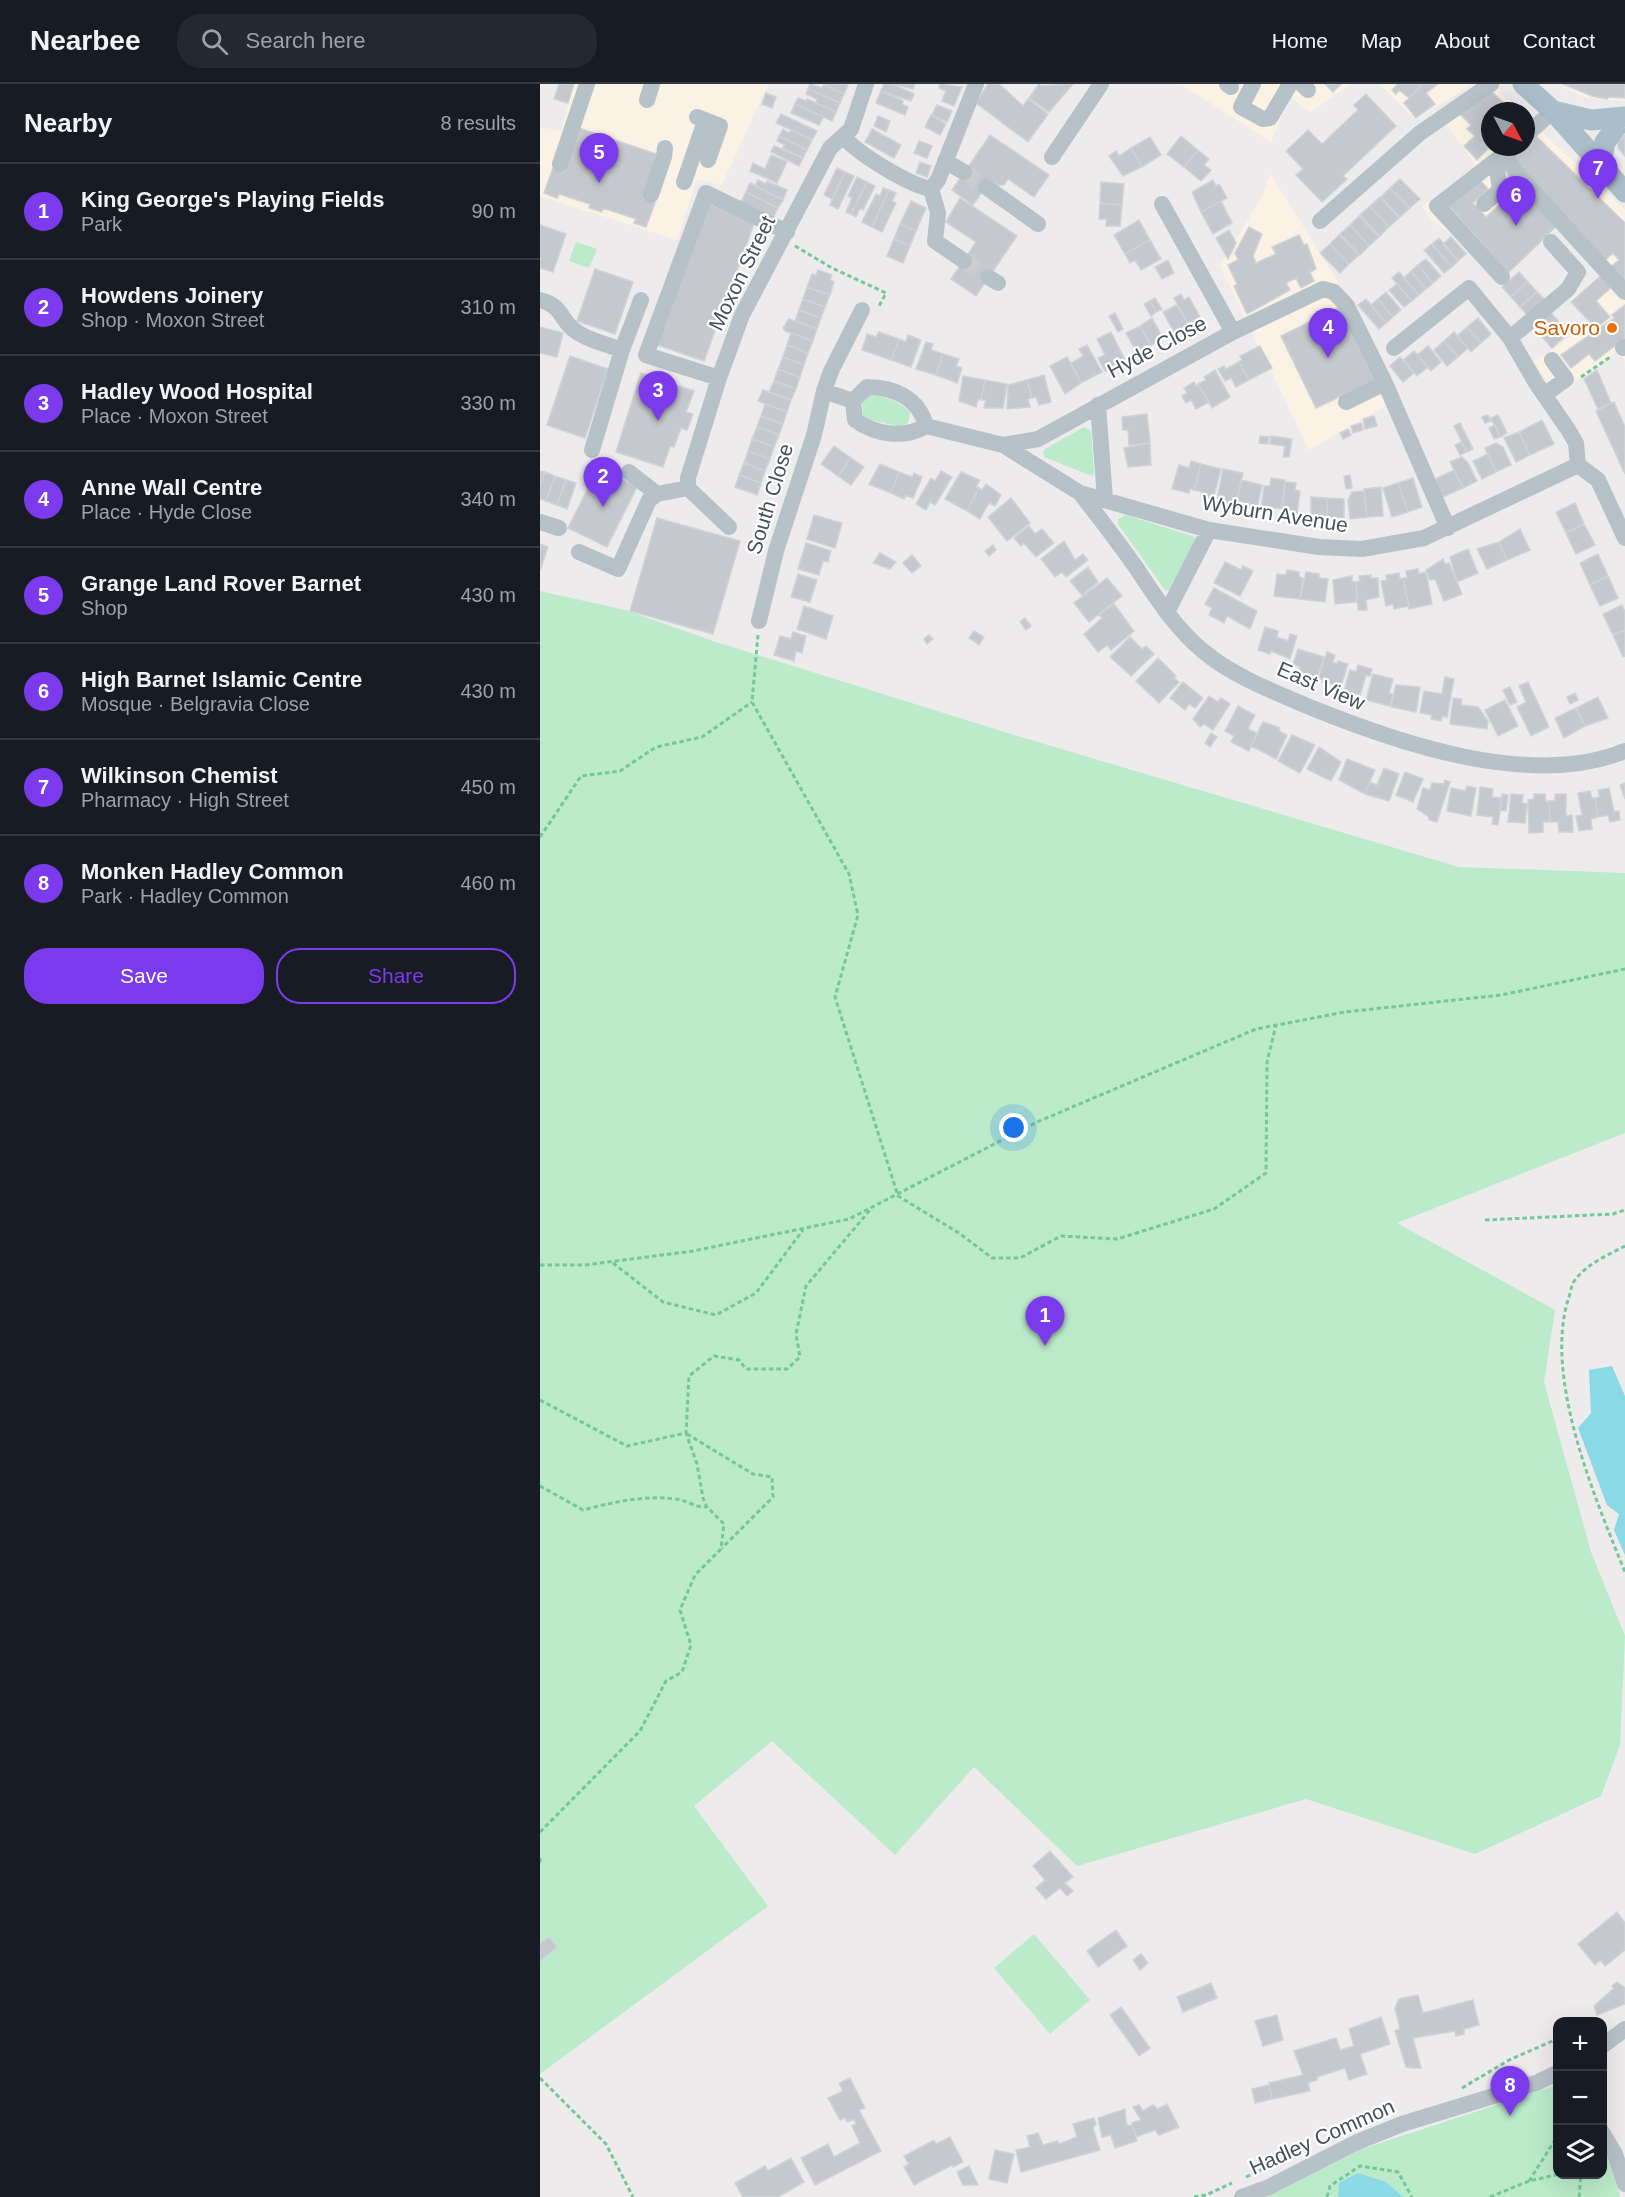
<!DOCTYPE html>
<meta charset="utf-8">
<style>
:root{--surface:#171b24;--page:#242831;--text:#f1f3f6;--muted:#9ea1a6;--line:#363941;--accent:#7c3aed}
body{margin:0;font-family:Arial,sans-serif;background:var(--page);color:var(--text)}
.controls{position:absolute;right:18px;bottom:18px;display:grid;overflow:hidden;border-radius:12px;box-shadow:0 6px 24px #0002}
.controls button{width:54px;height:54px;display:grid;place-items:center;padding:0;border:0;border-bottom:2px solid var(--line);background:var(--surface);color:var(--text);font:30px sans-serif}
.compass{position:absolute;left:941px;top:18px;width:54px;height:54px;border-radius:50%;background:var(--surface);box-shadow:0 6px 24px #0002;rotate:131deg}
.you{position:absolute;left:474px;top:1044px;width:21px;height:21px;margin:-15px;border:4px solid #fff;border-radius:50%;background:#1a73e8;box-shadow:0 0 0 9px #1a73e833}
.badge{display:grid;place-items:center;width:39px;height:39px;border-radius:50%;background:var(--accent);color:#fff;font-size:20px;font-weight:700}
.pin{position:absolute;translate:-50% -50px;filter:drop-shadow(0 2px 3px #0008)}
.pin::after{content:'';position:absolute;top:32px;width:21px;height:18px;background:inherit;clip-path:polygon(0 0,100% 0,50% 100%)}
.list{margin:0;padding:0;list-style:none}
h2{display:flex;justify-content:space-between;align-items:center;height:78px;margin:0;padding:0 24px;font-size:26px}
h2 small{font-size:20px;font-weight:400;color:var(--muted)}
.list li{display:grid;grid-template-columns:39px 1fr auto;gap:18px;align-items:center;box-sizing:border-box;height:96px;padding:0 24px;border-top:2px solid var(--line)}
.list b{display:block;font-size:22px;white-space:nowrap}
.list p{margin:0;font-size:20px;white-space:nowrap;color:var(--muted)}
.list em{font-size:20px;font-style:normal;color:var(--muted)}
.actions{display:flex;gap:12px;padding:18px 24px}
.actions a{flex:1;padding:14px 0;border:2px solid var(--accent);border-radius:24px;text-align:center;font-size:21px;color:var(--accent)}
.actions .main{background:var(--accent);color:#fff}
.icon{flex:none;width:33px;height:33px;fill:none;stroke:currentColor;stroke-width:2;stroke-linecap:round;stroke-linejoin:round}
.map{position:relative;flex:none;width:1085px;height:2113px;overflow:hidden}
header{display:flex;align-items:center;gap:36px;box-sizing:border-box;height:84px;padding:0 30px;background:var(--surface);border-bottom:2px solid var(--line)}
header strong{font-size:28px}
nav{display:flex;gap:33px;margin-inline-start:auto;font-size:21px}
.search{width:420px;height:54px;background:var(--page);display:flex;align-items:center;gap:15px;box-sizing:border-box;padding:0 21px;border-radius:24px;color:var(--muted);font-size:22px}
main{display:flex}
aside{flex:1;background:var(--surface)}
.map>svg:first-child{display:block}
</style>
<header>
<strong>Nearbee</strong>
<div class="search"><svg class="icon" aria-label="search" viewBox="0 0 24 24"><circle cx="10" cy="10" r="6"/><path d="M15 15l6 6"/></svg>Search here</div>
<nav><a>Home</a><a>Map</a><a>About</a><a>Contact</a></nav>
</header>
<main>
<aside>
<h2>Nearby<small>8 results</small></h2>
<ul class="list">
<li><span class="badge">1</span><div><b>King George's Playing Fields</b><p>Park</p></div><em>90 m</em></li>
<li><span class="badge">2</span><div><b>Howdens Joinery</b><p>Shop · Moxon Street</p></div><em>310 m</em></li>
<li><span class="badge">3</span><div><b>Hadley Wood Hospital</b><p>Place · Moxon Street</p></div><em>330 m</em></li>
<li><span class="badge">4</span><div><b>Anne Wall Centre</b><p>Place · Hyde Close</p></div><em>340 m</em></li>
<li><span class="badge">5</span><div><b>Grange Land Rover Barnet</b><p>Shop</p></div><em>430 m</em></li>
<li><span class="badge">6</span><div><b>High Barnet Islamic Centre</b><p>Mosque · Belgravia Close</p></div><em>430 m</em></li>
<li><span class="badge">7</span><div><b>Wilkinson Chemist</b><p>Pharmacy · High Street</p></div><em>450 m</em></li>
<li><span class="badge">8</span><div><b>Monken Hadley Common</b><p>Park · Hadley Common</p></div><em>460 m</em></li>
</ul>
<div class="actions"><a class="main">Save</a><a>Share</a></div>
</aside>
<div class="map">
<svg width="1085" height="2113" viewBox="0 0 1085 2113">
<rect width="100%" height="100%" fill="#eeebec"/>
<!-- commercial -->
<path fill="#faf2e4" d="M 33,0 L 228,0 L 182,101 L 157,95 L 137,156 L 0,112 L 0,43 L 21,47 Z
M 633,0 L 811,0 L 770,28 L 750,12 L 730,61 L 729,57 L 644,2 Z
M 840,0 L 932,0 L 876,36 Z
M 1017,0 L 1085,0 L 1085,17 L 1045,14 Z
M 955,4 L 980,27 L 950,27 L 950,63 L 986,63 L 986,33 L 1085,126 L 1085,277 L 1078,267 L 1016,311 L 994,278 L 1050,239 L 1030,216 L 1064,187 L 1021,141 L 957,199 L 914,152 L 891,136 L 882,122 L 938,85 L 906,39 Z
M 730,89 L 807,213 L 859,314 L 769,366 L 680,182 L 723,111 Z"/>
<!-- green -->
<path fill="#bbebca" d="M 36,158 L 57,165 L 49,184 L 29,177 Z
M 330,311 C 342,311 363,319 370,329 L 368,339 L 360,343 L 327,335 L 323,332 L 322,319 Z
M 544,343 L 551,347 L 554,389 L 552,392 L 504,373 L 503,369 L 505,365 Z
M 586,431 L 655,453 L 655,459 L 629,506 L 625,506 L 578,440 L 578,435 Z
M 0,507 L 85,526 L 176,558 L 474,651 L 919,783 L 1085,789 L 1085,1049 L 857,1139 L 1015,1226 L 1004,1298 L 1051,1468 L 1085,1552 L 1080,1661 L 1061,1712 L 935,1770 L 766,1715 L 537,1782 L 434,1683 L 355,1771 L 232,1657 L 154,1722 L 228,1822 L 0,1990 Z
M 494,1850 L 550,1916 L 510,1950 L 454,1884 Z
M 1017,2001 L 1017,2090 L 1062,2090 L 1063,2063 L 1076,2092 L 1080,2113 L 725,2113 L 819,2066 Z"/>
<!-- water -->
<path fill="#89dae6" d="M 1072,1282 L 1085,1312 L 1085,1471 L 1074,1446 L 1079,1430 L 1067,1421 L 1038,1344 L 1051,1329 L 1049,1286 Z
M 818,2089 L 846,2098 L 863,2113 L 798,2113 L 799,2099 Z"/>
<!-- building -->
<path fill="#c5c9ce" stroke="#d0d2d7" stroke-width="1.5" d="M 19,0 L 34,0 L 28,19 L 14,15 Z
M 270,0 L 282,4 L 284,1 L 304,10 L 300,19 L 268,5 Z
M 306,0 L 308,1 L 304,10 L 284,1 Z
M 344,0 L 352,0 L 374,10 L 371,17 L 341,7 Z
M 355,0 L 375,0 L 373,5 Z
M 400,0 L 422,3 L 414,22 L 402,17 L 406,7 L 399,4 Z
M 448,0 L 459,0 L 483,22 L 488,15 L 508,30 L 488,58 L 436,19 Z
M 499,0 L 501,2 L 533,0 L 509,28 L 489,14 Z
M 785,0 L 801,0 L 793,8 Z
M 858,0 L 883,0 L 869,14 L 859,6 L 856,10 L 852,6 Z
M 883,0 L 898,0 L 886,9 L 895,20 L 876,34 L 864,19 Z
M 1023,0 L 1085,0 L 1085,14 L 1069,13 L 1067,15 L 1052,12 Z
M 268,5 L 300,19 L 296,28 L 276,19 L 277,15 L 266,10 Z
M 341,7 L 363,17 L 362,20 L 368,23 L 365,31 L 336,19 Z
M 952,8 L 972,27 L 950,27 L 950,63 L 937,76 L 924,62 L 935,52 L 927,45 L 931,41 L 920,30 Z
M 226,9 L 236,13 L 232,24 L 222,20 Z
M 826,10 L 856,42 L 803,92 L 807,95 L 782,118 L 756,91 L 763,85 L 746,67 L 768,46 L 782,60 L 818,26 L 814,21 Z
M 258,14 L 266,17 L 267,15 L 296,28 L 292,37 L 255,20 Z
M 255,20 L 283,33 L 279,41 L 251,29 Z
M 397,21 L 412,27 L 407,38 L 392,31 Z
M 241,30 L 277,47 L 272,56 L 236,39 Z
M 391,31 L 406,40 L 400,51 L 385,43 Z
M 338,32 L 350,37 L 346,48 L 334,42 Z
M 39,44 L 119,71 L 104,115 L 115,119 L 106,143 L 94,139 L 96,135 L 63,124 L 62,128 L 49,124 L 50,120 L 19,110 L 17,114 L 4,109 L 13,84 L 24,88 Z
M 243,45 L 249,49 L 251,46 L 272,56 L 267,66 L 239,52 Z
M 332,45 L 361,61 L 354,74 L 325,58 Z
M 450,51 L 509,91 L 494,113 L 468,95 L 464,101 L 457,101 L 450,97 L 433,121 L 412,106 Z
M 995,51 L 1085,139 L 1085,203 L 1069,184 L 1079,176 L 1073,169 L 1062,179 L 970,72 L 980,63 L 986,63 L 986,58 Z
M 1085,51 L 1085,72 L 1078,64 L 1078,58 Z
M 239,52 L 267,66 L 263,74 L 243,64 L 245,61 L 237,57 Z
M 641,52 L 658,66 L 644,83 L 627,70 Z
M 610,53 L 621,71 L 602,83 L 591,64 Z
M 379,57 L 392,62 L 387,74 L 374,69 Z
M 234,62 L 263,74 L 259,82 L 231,68 Z
M 591,64 L 602,83 L 583,92 L 569,72 L 576,67 L 579,72 Z
M 658,66 L 669,75 L 664,81 L 671,86 L 661,97 L 644,83 Z
M 231,71 L 247,78 L 237,99 L 210,87 L 213,79 L 225,85 Z
M 380,78 L 391,82 L 387,93 L 376,89 Z
M 297,84 L 305,88 L 292,115 L 284,111 Z
M 305,88 L 314,92 L 298,125 L 290,121 Z
M 968,88 L 1020,139 L 968,189 L 908,121 L 939,95 L 948,105 L 933,119 L 946,133 L 973,108 L 967,101 Z
M 317,93 L 327,98 L 311,130 L 306,128 L 312,114 L 308,112 Z
M 860,95 L 880,115 L 870,124 L 850,104 Z
M 218,96 L 226,100 L 227,97 L 247,106 L 243,116 L 215,102 Z
M 673,96 L 676,102 L 679,100 L 687,114 L 661,128 L 652,108 Z
M 327,98 L 335,102 L 323,126 L 320,124 L 316,133 L 311,130 Z
M 561,98 L 584,100 L 582,121 L 560,119 Z
M 210,99 L 243,116 L 238,124 L 206,108 Z
M 343,104 L 349,106 L 332,143 L 322,138 L 336,110 L 340,112 Z
M 850,104 L 870,124 L 860,133 L 841,113 Z
M 349,106 L 356,109 L 352,117 L 356,119 L 342,148 L 332,143 Z
M 206,108 L 238,124 L 233,134 L 201,118 Z
M 840,113 L 859,134 L 849,143 L 830,122 Z
M 420,114 L 477,152 L 436,212 L 411,195 L 436,158 L 406,138 Z
M 371,117 L 386,124 L 376,147 L 360,140 Z
M 681,117 L 692,139 L 673,150 L 661,128 Z
M 163,118 L 215,137 L 164,277 L 112,259 Z
M 560,119 L 582,121 L 580,142 L 566,142 L 567,135 L 559,135 Z
M 830,122 L 849,143 L 840,152 L 820,131 Z
M 819,132 L 839,153 L 829,162 L 810,141 Z
M 599,136 L 610,156 L 585,170 L 574,151 Z
M 360,140 L 376,147 L 370,162 L 354,155 Z
M 0,141 L 26,150 L 13,188 L 0,184 Z
M 810,141 L 829,162 L 820,171 L 800,150 Z
M 709,143 L 722,150 L 713,172 L 716,179 L 736,170 L 732,163 L 759,151 L 764,161 L 767,160 L 776,185 L 770,188 L 774,197 L 761,204 L 756,194 L 746,199 L 750,206 L 707,230 L 694,202 L 697,200 L 688,181 L 698,176 L 695,169 Z
M 689,146 L 696,159 L 688,175 L 676,154 Z
M 799,151 L 819,171 L 809,180 L 790,160 Z
M 911,153 L 926,170 L 918,177 L 903,160 Z
M 899,154 L 918,177 L 912,183 L 892,160 Z
M 354,155 L 370,162 L 363,179 L 347,172 Z
M 610,156 L 621,175 L 601,186 L 595,176 L 590,179 L 585,170 Z
M 790,160 L 809,180 L 800,189 L 780,169 Z
M 892,160 L 912,183 L 904,189 L 884,166 Z
M 886,175 L 901,192 L 893,199 L 878,181 Z
M 628,176 L 634,189 L 622,195 L 615,183 Z
M 878,181 L 893,199 L 886,205 L 871,187 Z
M 55,185 L 93,198 L 75,250 L 37,237 Z
M 278,186 L 292,191 L 290,196 L 294,198 L 290,211 L 267,203 L 272,190 L 276,191 Z
M 871,187 L 886,205 L 879,211 L 864,194 Z
M 859,188 L 879,211 L 872,217 L 852,194 Z
M 979,188 L 988,198 L 971,213 L 962,203 Z
M 1065,188 L 1076,199 L 1056,217 L 1070,233 L 1056,244 L 1031,218 Z
M 988,198 L 997,208 L 980,223 L 971,213 Z
M 857,200 L 872,217 L 864,223 L 849,206 Z
M 267,203 L 290,211 L 285,223 L 263,215 Z
M 846,208 L 861,226 L 853,233 L 838,215 Z
M 997,208 L 1005,216 L 988,232 L 980,223 Z
M 641,210 L 644,216 L 649,213 L 660,233 L 648,240 L 634,214 Z
M 615,214 L 622,225 L 616,228 L 610,217 Z
M 263,215 L 285,223 L 281,234 L 259,226 Z
M 826,215 L 846,239 L 839,245 L 818,221 Z
M 838,215 L 853,233 L 846,239 L 831,221 Z
M 610,217 L 616,228 L 611,232 L 604,220 Z
M 637,221 L 648,240 L 634,248 L 623,228 Z
M 1085,221 L 1085,254 L 1055,277 L 1049,270 L 1031,284 L 1021,271 L 1074,234 L 1072,231 Z
M 800,223 L 835,296 L 776,324 L 741,252 Z
M 259,226 L 281,234 L 277,245 L 255,237 Z
M 575,229 L 583,245 L 578,248 L 569,232 Z
M 1011,229 L 1020,239 L 1003,254 L 995,245 Z
M 612,234 L 623,254 L 611,261 L 600,242 Z
M 938,234 L 951,250 L 941,259 L 927,243 Z
M 249,235 L 277,245 L 273,257 L 245,247 L 243,244 Z
M 1020,239 L 1029,249 L 1012,264 L 1003,254 Z
M 600,242 L 611,261 L 597,269 L 586,249 Z
M 0,243 L 23,249 L 17,273 L 0,269 Z
M 927,243 L 941,259 L 931,268 L 917,252 Z
M 339,248 L 359,255 L 351,276 L 322,266 L 327,250 L 336,253 Z
M 571,248 L 585,276 L 565,287 L 558,274 L 565,271 L 557,255 Z
M 914,248 L 928,264 L 918,273 L 904,257 Z
M 251,249 L 273,257 L 268,269 L 247,261 Z
M 368,251 L 381,256 L 371,283 L 351,276 L 359,255 L 366,258 Z
M 904,257 L 918,273 L 907,282 L 894,266 Z
M 386,258 L 393,260 L 391,266 L 403,270 L 396,291 L 376,285 Z
M 247,261 L 268,269 L 264,281 L 243,273 Z
M 547,261 L 562,288 L 541,299 L 531,279 L 543,272 L 539,265 Z
M 720,262 L 732,284 L 709,296 L 699,278 L 702,276 L 700,272 Z
M 888,262 L 901,278 L 891,287 L 877,271 Z
M 874,267 L 888,283 L 877,292 L 863,276 Z
M 403,270 L 419,275 L 416,282 L 422,284 L 417,299 L 396,291 Z
M 30,272 L 68,285 L 45,354 L 7,341 Z
M 243,273 L 264,281 L 260,293 L 238,285 Z
M 527,273 L 541,299 L 525,310 L 510,282 Z
M 860,273 L 874,289 L 863,298 L 850,282 Z
M 699,278 L 709,296 L 696,303 L 691,294 L 685,297 L 678,285 L 684,282 L 686,285 Z
M 238,285 L 260,293 L 256,305 L 234,297 Z
M 675,286 L 690,313 L 672,324 L 658,300 L 666,296 L 664,293 Z
M 1057,286 L 1071,319 L 1058,325 L 1044,295 Z
M 101,289 L 154,307 L 146,328 L 153,330 L 147,346 L 141,344 L 134,363 L 130,362 L 123,383 L 76,368 Z
M 504,291 L 511,318 L 499,321 L 496,313 L 492,314 L 487,296 Z
M 423,292 L 445,296 L 441,316 L 438,315 L 436,323 L 419,317 Z
M 445,296 L 467,300 L 463,324 L 444,324 L 446,316 L 441,316 Z
M 487,296 L 492,314 L 488,315 L 490,323 L 467,325 L 468,301 Z
M 234,297 L 256,305 L 251,316 L 229,308 Z
M 654,298 L 656,302 L 658,300 L 669,318 L 656,325 L 651,316 L 646,319 L 642,312 L 647,309 L 644,304 Z
M 223,306 L 251,316 L 247,328 L 218,317 Z
M 1074,318 L 1085,343 L 1085,390 L 1056,327 Z
M 225,320 L 247,328 L 243,340 L 221,332 Z
M 607,330 L 610,359 L 589,361 L 588,346 L 583,346 L 582,333 Z
M 948,331 L 951,337 L 945,339 L 942,333 Z
M 958,331 L 967,349 L 960,353 L 951,334 Z
M 221,332 L 243,340 L 239,351 L 217,343 Z
M 834,332 L 837,342 L 825,345 L 823,335 Z
M 1002,336 L 1014,360 L 990,371 L 979,348 Z
M 821,339 L 823,346 L 813,349 L 811,342 Z
M 920,339 L 933,365 L 927,368 L 914,342 Z
M 955,341 L 960,353 L 954,355 L 949,344 Z
M 217,343 L 239,351 L 234,363 L 212,355 Z
M 808,345 L 811,351 L 803,355 L 800,349 Z
M 979,348 L 990,371 L 976,378 L 964,354 Z
M 720,352 L 729,353 L 728,360 L 719,359 Z
M 731,352 L 752,355 L 749,373 L 743,373 L 745,362 L 730,360 Z
M 212,355 L 234,363 L 230,375 L 208,367 Z
M 921,358 L 927,368 L 920,371 L 915,361 Z
M 610,359 L 611,381 L 588,383 L 584,364 Z
M 956,359 L 963,363 L 971,381 L 956,388 L 945,364 Z
M 294,362 L 311,374 L 298,392 L 281,380 Z
M 208,367 L 230,375 L 225,387 L 204,379 Z
M 948,370 L 956,388 L 942,395 L 933,377 Z
M 922,373 L 928,379 L 937,397 L 923,404 L 910,378 Z
M 311,374 L 324,383 L 311,401 L 298,392 Z
M 651,377 L 661,380 L 654,406 L 650,405 L 649,409 L 632,405 L 639,381 L 649,384 Z
M 204,379 L 225,387 L 221,399 L 199,391 Z
M 340,380 L 359,388 L 351,409 L 329,400 Z
M 661,380 L 681,385 L 673,415 L 661,412 L 662,408 L 654,406 Z
M 59,383 L 97,403 L 67,463 L 28,444 Z
M 683,385 L 703,389 L 697,417 L 694,416 L 693,420 L 677,417 Z
M 914,386 L 923,404 L 903,413 L 895,395 Z
M 0,387 L 5,388 L 0,402 Z
M 401,387 L 412,393 L 395,421 L 390,418 L 386,426 L 376,420 L 391,394 L 395,397 Z
M 5,388 L 15,392 L 6,417 L 0,415 L 0,402 Z
M 359,388 L 372,393 L 374,389 L 382,393 L 373,414 L 366,411 L 364,415 L 351,409 Z
M 421,388 L 440,396 L 436,403 L 439,404 L 427,427 L 405,415 Z
M 199,391 L 221,399 L 217,411 L 195,403 Z
M 810,391 L 812,404 L 806,405 L 804,392 Z
M 15,392 L 26,396 L 17,421 L 6,417 Z
M 731,394 L 745,396 L 742,425 L 731,423 L 730,427 L 721,426 L 724,402 L 730,402 Z
M 873,394 L 882,423 L 868,428 L 858,399 Z
M 26,396 L 36,399 L 27,425 L 17,421 Z
M 701,396 L 722,401 L 717,425 L 708,423 L 709,419 L 697,417 Z
M 745,398 L 756,399 L 755,406 L 760,407 L 757,431 L 746,429 L 746,425 L 742,425 Z
M 858,399 L 868,428 L 852,433 L 843,404 Z
M 446,400 L 461,411 L 455,422 L 449,419 L 440,435 L 427,427 L 439,404 L 442,406 Z
M 841,403 L 843,432 L 827,433 L 824,405 Z
M 824,407 L 827,433 L 810,435 L 808,416 L 812,408 Z
M 771,413 L 787,414 L 787,434 L 771,433 Z
M 471,414 L 490,439 L 467,457 L 448,433 Z
M 787,414 L 804,415 L 804,434 L 787,434 Z
M 1035,419 L 1044,440 L 1026,449 L 1016,428 Z
M 274,431 L 302,439 L 295,464 L 267,455 Z
M 117,434 L 200,457 L 173,550 L 90,527 Z
M 1044,440 L 1055,461 L 1036,470 L 1026,449 Z
M 489,442 L 495,450 L 502,445 L 514,459 L 496,473 L 484,459 L 481,462 L 474,454 Z
M 980,445 L 990,466 L 967,476 L 959,458 Z
M 524,457 L 535,476 L 543,470 L 548,476 L 526,493 L 522,488 L 515,493 L 501,475 Z
M 959,458 L 967,476 L 947,485 L 937,465 Z
M 266,459 L 291,467 L 288,478 L 283,477 L 279,491 L 258,485 Z
M 0,460 L 8,463 L 0,487 Z
M 453,461 L 456,466 L 449,472 L 445,467 Z
M 928,465 L 938,489 L 917,498 L 910,473 Z
M 340,469 L 356,478 L 350,485 L 333,479 Z
M 1058,470 L 1068,492 L 1050,501 L 1040,479 Z
M 372,471 L 381,482 L 372,489 L 363,479 Z
M 903,475 L 905,480 L 909,479 L 922,510 L 904,517 L 895,495 L 890,496 L 886,486 Z
M 685,478 L 701,486 L 703,482 L 713,487 L 700,512 L 674,499 Z
M 548,483 L 558,498 L 542,511 L 530,497 Z
M 878,485 L 878,490 L 886,488 L 892,520 L 869,525 L 863,494 L 867,494 L 866,487 Z
M 747,486 L 759,488 L 759,493 L 763,494 L 760,515 L 734,512 L 737,490 L 746,491 Z
M 766,488 L 779,490 L 779,494 L 788,495 L 785,518 L 760,515 Z
M 859,489 L 860,495 L 863,494 L 869,522 L 854,525 L 853,520 L 846,522 L 841,497 L 847,496 L 846,491 Z
M 258,490 L 277,496 L 270,518 L 251,513 Z
M 831,491 L 831,494 L 838,494 L 839,513 L 826,516 L 827,526 L 818,526 L 816,498 L 820,497 L 819,492 Z
M 812,492 L 812,498 L 816,498 L 817,518 L 795,520 L 793,496 Z
M 1068,492 L 1078,514 L 1060,522 L 1050,501 Z
M 567,494 L 582,512 L 549,538 L 534,519 Z
M 674,504 L 717,527 L 710,545 L 687,532 L 684,539 L 669,531 L 672,524 L 665,520 Z
M 574,520 L 594,547 L 571,566 L 567,561 L 558,568 L 544,550 L 562,534 L 559,531 Z
M 1082,521 L 1085,528 L 1085,546 L 1073,551 L 1063,530 Z
M 264,522 L 293,532 L 286,555 L 257,545 Z
M 485,534 L 491,542 L 486,546 L 480,538 Z
M 725,543 L 738,547 L 737,553 L 748,557 L 750,550 L 757,552 L 750,575 L 731,567 L 730,570 L 718,566 Z
M 1085,546 L 1085,572 L 1083,573 L 1073,551 Z
M 434,547 L 444,553 L 439,561 L 429,554 Z
M 253,548 L 266,552 L 262,569 L 256,567 L 254,577 L 234,571 L 240,552 L 251,555 Z
M 389,551 L 393,555 L 387,560 L 384,555 Z
M 590,553 L 602,565 L 606,562 L 614,570 L 591,592 L 570,573 Z
M 758,565 L 784,573 L 777,595 L 758,589 L 760,583 L 753,580 Z
M 787,568 L 795,571 L 793,578 L 797,580 L 798,577 L 808,580 L 801,602 L 782,598 L 783,596 L 778,594 Z
M 618,574 L 636,592 L 634,594 L 639,598 L 619,619 L 596,597 Z
M 818,581 L 832,585 L 830,592 L 826,591 L 820,611 L 804,607 L 810,586 L 816,588 Z
M 833,590 L 853,595 L 849,609 L 853,610 L 850,622 L 826,616 Z
M 905,593 L 914,595 L 907,633 L 902,632 L 901,637 L 891,635 L 892,631 L 880,629 L 884,607 L 902,610 Z
M 643,598 L 663,614 L 655,624 L 649,620 L 645,626 L 630,614 Z
M 988,598 L 1009,643 L 991,652 L 977,623 L 986,618 L 979,602 Z
M 856,601 L 880,603 L 876,628 L 851,623 Z
M 970,603 L 977,618 L 970,621 L 963,606 Z
M 1035,609 L 1038,616 L 1030,620 L 1027,613 Z
M 669,612 L 678,618 L 681,614 L 690,620 L 673,646 L 664,640 L 660,643 L 653,635 Z
M 1058,613 L 1068,634 L 1045,642 L 1036,624 Z
M 913,614 L 922,615 L 921,621 L 938,623 L 948,637 L 947,645 L 910,640 Z
M 965,616 L 978,642 L 958,652 L 945,626 Z
M 698,622 L 715,631 L 708,645 L 717,649 L 709,667 L 691,658 L 694,652 L 685,647 Z
M 1036,624 L 1045,642 L 1024,654 L 1015,634 Z
M 723,638 L 740,644 L 739,647 L 747,651 L 736,675 L 711,662 Z
M 671,649 L 677,653 L 670,663 L 665,659 Z
M 752,651 L 775,661 L 760,689 L 738,677 Z
M 779,663 L 801,678 L 791,697 L 767,685 Z
M 807,675 L 835,686 L 825,710 L 799,696 Z
M 844,684 L 859,690 L 849,717 L 825,710 L 830,698 L 837,701 Z
M 865,688 L 883,695 L 873,718 L 856,711 Z
M 905,696 L 910,698 L 897,738 L 889,736 L 889,733 L 877,725 L 883,704 L 890,706 L 892,699 L 904,700 Z
M 1085,699 L 1085,715 L 1080,701 Z
M 927,702 L 936,704 L 931,732 L 907,727 L 911,704 L 925,707 Z
M 940,703 L 953,705 L 952,713 L 962,714 L 958,741 L 952,740 L 953,733 L 937,731 Z
M 1069,704 L 1074,728 L 1079,727 L 1080,736 L 1070,738 L 1068,731 L 1058,733 L 1055,714 L 1060,713 L 1058,706 Z
M 1050,707 L 1052,714 L 1055,714 L 1058,733 L 1051,735 L 1052,745 L 1039,747 L 1036,732 L 1042,731 L 1038,709 Z
M 962,710 L 968,711 L 966,727 L 960,726 Z
M 971,710 L 983,711 L 982,719 L 987,720 L 985,739 L 968,738 Z
M 994,710 L 1005,710 L 1006,718 L 1009,717 L 1010,738 L 1003,738 L 1003,748 L 989,749 L 988,716 L 994,715 Z
M 1015,710 L 1026,710 L 1026,732 L 1032,731 L 1033,748 L 1019,748 L 1018,738 L 1010,738 L 1009,717 L 1015,717 Z
M 510,1767 L 533,1793 L 525,1799 L 533,1807 L 527,1812 L 520,1804 L 506,1815 L 496,1804 L 505,1796 L 493,1782 Z
M 1077,1828 L 1085,1839 L 1085,1866 L 1065,1882 L 1060,1876 L 1055,1881 L 1038,1860 Z
M 576,1846 L 587,1862 L 558,1883 L 547,1867 Z
M 9,1853 L 17,1863 L 0,1877 L 0,1860 Z
M 601,1870 L 608,1879 L 600,1886 L 593,1876 Z
M 1077,1898 L 1085,1904 L 1085,1920 L 1057,1931 L 1054,1922 L 1074,1904 L 1072,1902 Z
M 671,1899 L 677,1914 L 643,1928 L 637,1913 Z
M 878,1911 L 883,1929 L 933,1916 L 939,1941 L 924,1945 L 924,1950 L 916,1952 L 915,1947 L 873,1954 L 881,1984 L 872,1984 L 866,1983 L 855,1947 L 860,1945 L 855,1924 L 859,1915 Z
M 581,1923 L 610,1964 L 599,1972 L 570,1931 Z
M 737,1931 L 743,1956 L 723,1962 L 715,1937 Z
M 841,1933 L 850,1960 L 820,1970 L 827,1990 L 809,1996 L 805,1984 L 777,1993 L 777,1996 L 768,1999 L 770,2007 L 732,2015 L 729,1999 L 763,1991 L 754,1967 L 796,1954 L 800,1966 L 814,1962 L 809,1945 Z
M 310,1994 L 325,2024 L 319,2026 L 341,2067 L 275,2101 L 261,2074 L 288,2060 L 294,2073 L 320,2059 L 312,2042 L 316,2040 L 314,2035 L 307,2038 L 305,2034 L 300,2036 L 288,2014 L 303,2007 L 299,1999 Z
M 729,2001 L 732,2015 L 715,2019 L 712,2005 Z
M 627,2020 L 639,2043 L 619,2051 L 615,2046 L 596,2053 L 592,2039 L 601,2036 L 593,2023 L 599,2021 L 603,2027 L 613,2021 L 618,2025 Z
M 585,2025 L 586,2038 L 588,2042 L 592,2041 L 597,2057 L 575,2064 L 571,2051 L 562,2053 L 558,2034 Z
M 554,2034 L 556,2040 L 553,2044 L 560,2066 L 481,2088 L 476,2066 L 490,2063 L 487,2052 L 498,2049 L 503,2061 L 518,2057 L 519,2060 L 537,2053 L 533,2040 Z
M 410,2053 L 423,2078 L 413,2083 L 412,2081 L 374,2101 L 364,2083 L 369,2080 L 364,2072 L 394,2056 L 396,2060 Z
M 455,2066 L 474,2070 L 467,2099 L 449,2095 Z
M 251,2074 L 264,2098 L 238,2113 L 203,2113 L 195,2099 L 225,2082 L 228,2087 Z
M 429,2082 L 438,2101 L 423,2101 L 417,2088 Z"/>
<g fill="none" stroke-linecap="round" stroke-linejoin="round">
<!-- minor-tunnel -->
<path stroke="#ccccce" stroke-width="16" stroke-dasharray="16 8" stroke-linecap="butt" d="M 424,88 L 446,103
M 424,177 L 448,193"/>
<!-- path -->
<path stroke="#75c799" stroke-width="3" stroke-dasharray="4.5 3" stroke-linecap="butt" d="M 255,162 L 292,184 L 346,209 L 338,224
M 1041,293 L 1070,273
M 218,551 L 212,618 L 309,790 L 318,831 L 295,913 L 358,1112 L 419,1149 L 452,1174 L 480,1174 L 521,1152 L 577,1155 L 674,1125 L 726,1089 L 727,978 L 736,941
M 0,753 L 41,692 L 80,687 L 116,663 L 162,653 L 212,618
M 945,1136 L 1073,1130 L 1085,1126
M 1085,1162 C 1068,1171 1044,1181 1033,1199 C 1031,1203 1030,1211 1028,1216 C 1004,1295 1055,1414 1085,1488
M 73,1179 L 123,1218 L 176,1231 L 216,1209 L 263,1146
M 0,1181 L 45,1181 L 153,1167 L 309,1135 L 497,1038 L 716,945 L 805,928 L 961,911 L 1085,885
M 0,1316 L 87,1362 L 146,1349 L 149,1292 L 174,1272 L 199,1276 L 206,1285 L 247,1285 L 260,1273 L 256,1250 L 266,1202 L 330,1126
M 147,1350 L 213,1390 L 232,1393 L 233,1413 L 182,1464
M 0,1402 L 43,1426 C 74,1418 104,1411 136,1415 C 147,1416 156,1424 167,1423
M 0,1748 L 100,1647 L 126,1597 L 142,1588 L 151,1561 L 140,1526 L 155,1491 L 181,1465 L 184,1440 L 167,1423 L 163,1414 L 157,1380 L 146,1349
M 0,1774 L 0,1779
M 0,1994 L 66,2060 L 93,2113
M 922,2004 L 969,1976 L 1015,1956
M 706,2093 L 752,2071
M 989,2097 L 1017,2053
M 654,2113 L 666,2111 L 692,2099
M 787,2113 L 790,2102 L 820,2082 L 858,2088 L 872,2113
M 950,2113 L 989,2097 L 1020,2090
M 1039,2113 L 1041,2090"/>
<!-- minor -->
<path stroke="#b7c1c8" stroke-width="16" d="M 687,0 L 691,3
M 713,0 L 701,23 L 723,35 L 730,34 L 750,0
M 762,0 L 768,6
M 107,16 L 112,0
M 157,33 L 180,42 L 168,76
M 986,51 L 1013,27
M 304,53 C 318,70 369,101 391,105 L 398,96 L 436,0
M 964,71 L 980,93 L 1085,208
M 512,73 L 561,0
M 405,77 L 424,88
M 20,80 L 47,0
M 144,98 L 165,37
M 446,103 L 498,140
M 391,105 L 398,129 L 395,157 L 424,177
M 111,111 L 124,73 L 125,64
M 944,120 L 960,106 L 956,77
M 780,137 L 880,49 L 951,0
M 448,193 L 458,199
M 962,193 L 897,122 L 973,63
M 0,216 C 23,222 19,234 34,246 C 47,256 66,260 82,266 L 52,366
M 693,248 L 783,205 L 794,208 L 807,222 L 845,299 L 908,444
M 970,254 L 1028,205 L 1038,188 L 1011,158
M 854,264 L 929,204 L 970,254 L 996,299 L 1027,344 L 1036,359 L 1038,381
M 1083,264 L 1085,263
M 82,266 L 101,216
M 179,294 L 106,271 L 166,109 L 247,148
M 284,307 L 313,317 L 327,303 C 354,303 379,314 386,342 L 463,361 L 540,409 L 669,446 L 779,463 L 822,465 L 884,454 L 1038,381
M 1004,311 L 1026,295 L 1012,276
M 313,317 L 315,336 C 336,351 364,355 386,342
M 806,318 L 845,299
M 558,321 L 565,415
M 463,361 L 498,355 L 693,248 L 622,120
M 1038,381 L 1058,396 L 1085,454
M 89,388 L 117,410 L 148,404
M 540,409 C 559,433 577,457 595,482 C 615,512 635,544 663,567 C 694,593 735,608 772,624 C 861,660 992,705 1085,667
M 0,438 L 19,444
M 189,443 L 148,404 L 148,394 L 179,294 L 202,231 L 290,64 L 311,45 L 326,0
M 39,468 L 78,485 L 109,416 L 117,410
M 627,528 L 669,446
M 219,537 L 236,467 L 274,351 L 284,307 L 291,287 L 322,226
M 1062,1962 L 1085,1945
M 1062,2048 L 1075,2070 L 1085,2100
M 702,2113 L 729,2103 L 815,2059 L 862,2040 L 996,1999 L 1017,1989"/>
<!-- major -->
<path stroke="#acbdca" stroke-width="21" d="M 983,0 L 1013,27 L 1085,108
M 1013,27 L 1051,36 L 1085,33
M 1061,81 L 1065,58 L 1084,33"/>
</g>
<!-- markers -->
<circle fill="#e8710a" stroke="#fff" stroke-width="2" cx="1072" cy="244" r="6"/>
<g text-anchor="middle" stroke-width="4.5" stroke-linejoin="round" paint-order="stroke">
<!-- street labels -->
<g font-size="21" fill="#455058" stroke="#fff">
<text transform="translate(202 189) rotate(-64)" y="7">Moxon Street</text>
<text transform="translate(617 263) rotate(-28)" y="7">Hyde Close</text>
<text transform="translate(230 415) rotate(-73)" y="7">South Close</text>
<text transform="translate(735 430) rotate(9)" y="7">Wyburn Avenue</text>
<text transform="translate(781 602) rotate(23)" y="7">East View</text>
<text transform="translate(782 2053) rotate(-24)" y="7">Hadley Common</text>
</g>
<!-- food labels -->
<g font-size="21" fill="#c56008" stroke="#fff" text-anchor="end">
<text x="1060" y="251">Savoro</text>
</g>
</g>
</svg>
<div class="controls">
<button>+</button>
<button>−</button>
<button><svg class="icon" aria-label="layers" viewBox="0 0 24 24"><path d="M12 4l9 5-9 5-9-5zM3 14l9 5 9-5"/></svg></button>
</div>
<svg class="compass" viewBox="-18 -18 36 36"><path d="M0-13l5 13h-10z" fill="#e53935"/><path d="M0 13l5-13h-10z" fill="#9ea1a6"/></svg>
<div class="you"></div>
<div class="pin badge" style="left:505px;top:1262px">1</div>
<div class="pin badge" style="left:63px;top:423px">2</div>
<div class="pin badge" style="left:118px;top:337px">3</div>
<div class="pin badge" style="left:788px;top:274px">4</div>
<div class="pin badge" style="left:59px;top:99px">5</div>
<div class="pin badge" style="left:976px;top:142px">6</div>
<div class="pin badge" style="left:1058px;top:115px">7</div>
<div class="pin badge" style="left:970px;top:2032px">8</div>
</div>
</main>
